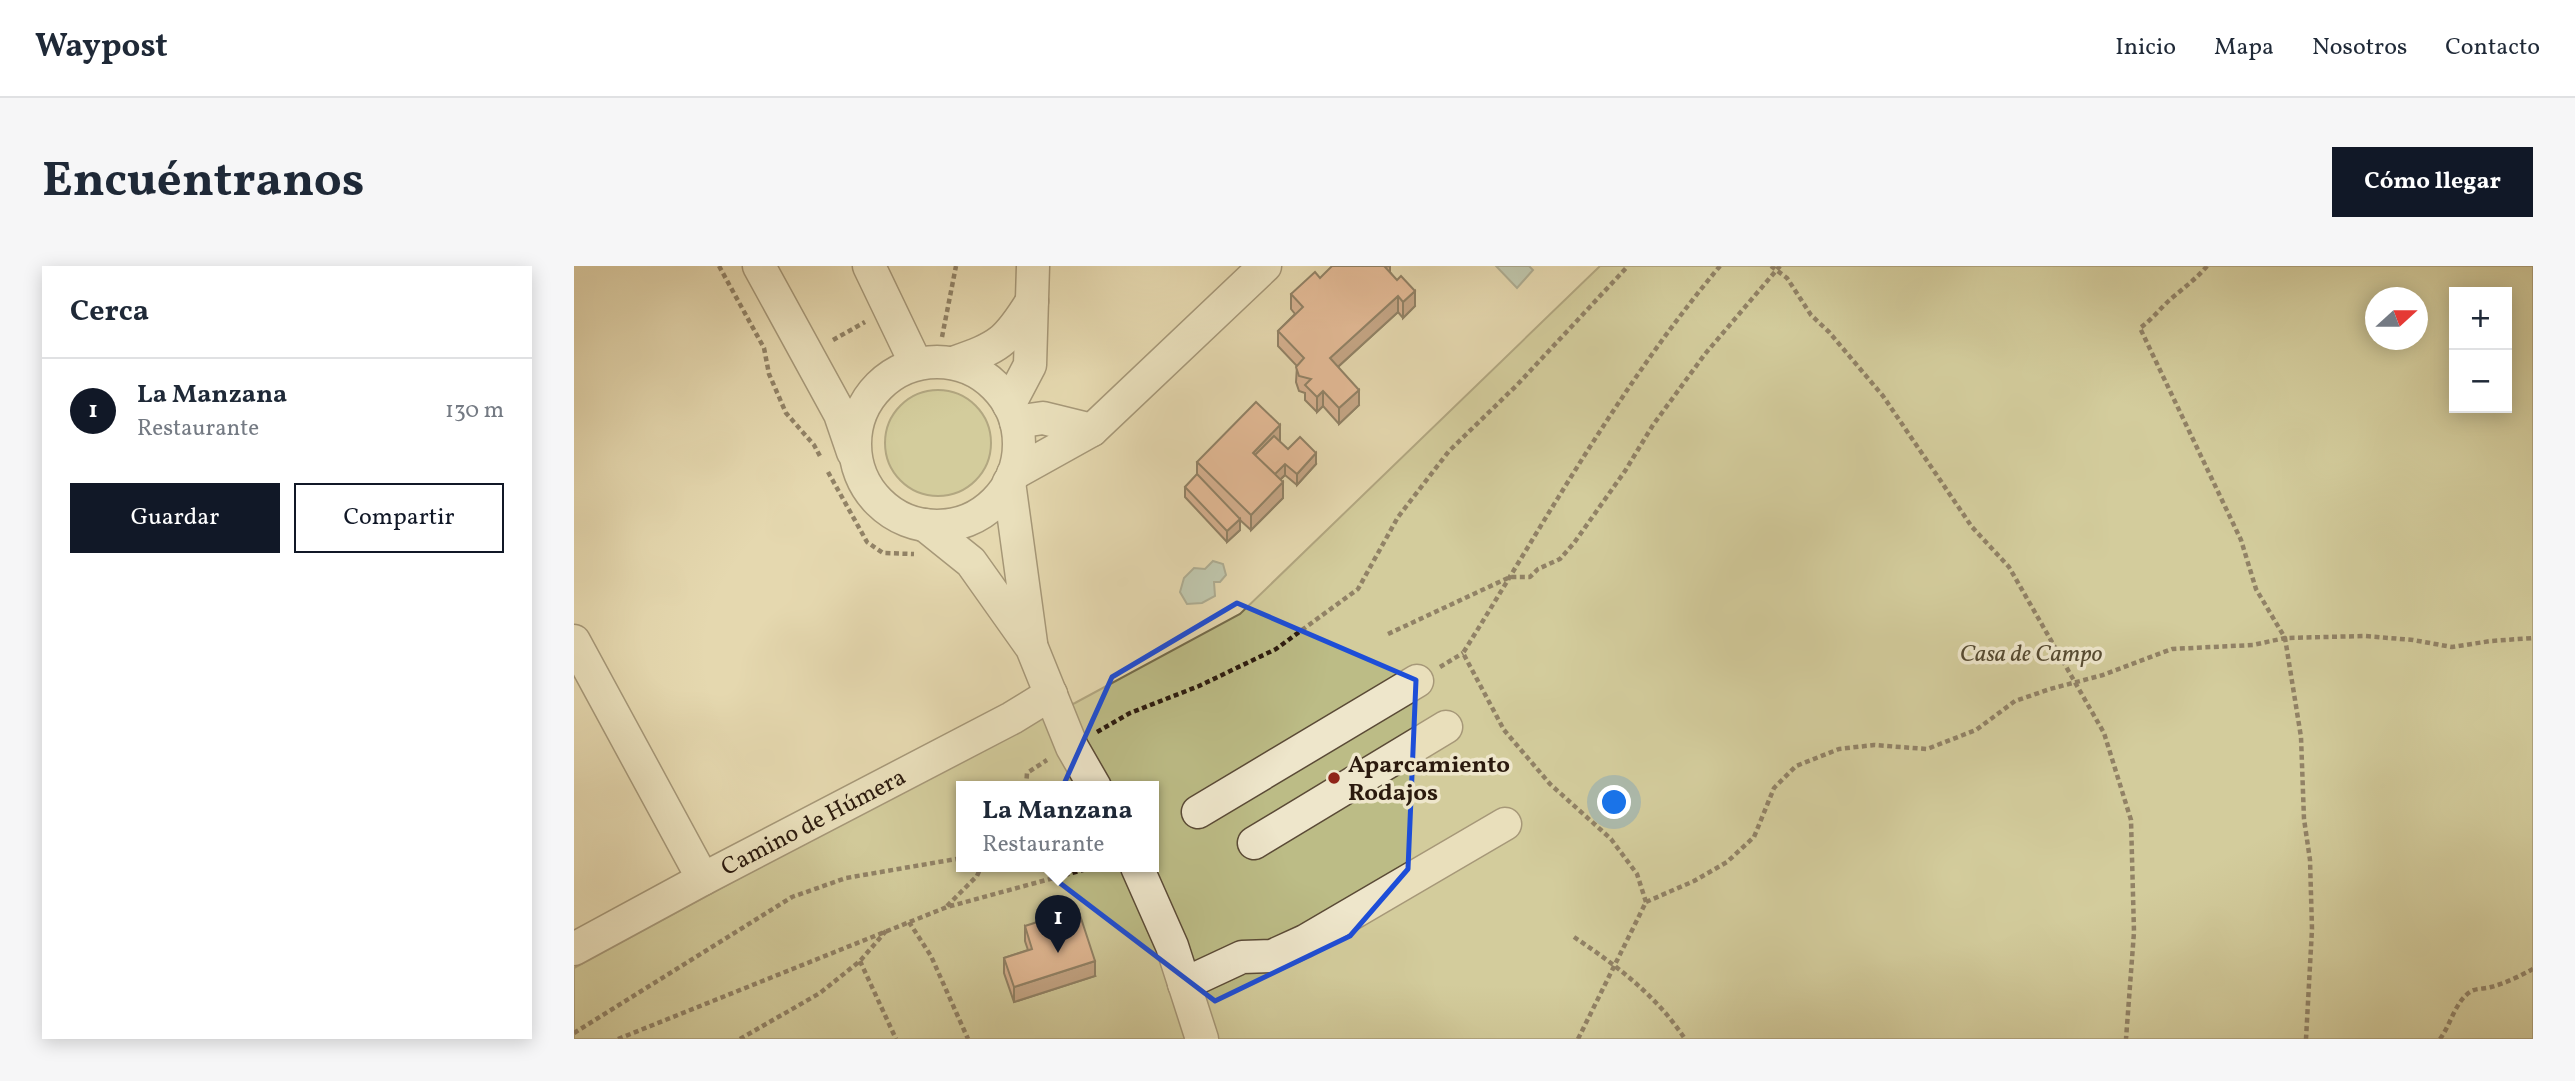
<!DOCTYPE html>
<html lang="es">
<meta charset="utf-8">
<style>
:root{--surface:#fff;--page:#f6f6f7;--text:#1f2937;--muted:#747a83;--line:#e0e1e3;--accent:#111827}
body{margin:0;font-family:Vollkorn,serif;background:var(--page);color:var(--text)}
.controls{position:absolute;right:21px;top:21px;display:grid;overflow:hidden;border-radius:0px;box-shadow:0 4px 18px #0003}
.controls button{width:63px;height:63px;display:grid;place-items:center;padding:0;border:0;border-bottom:2px solid var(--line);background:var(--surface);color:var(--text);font:35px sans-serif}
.compass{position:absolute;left:1791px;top:21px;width:63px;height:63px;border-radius:50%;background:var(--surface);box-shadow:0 4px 18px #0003;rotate:69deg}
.you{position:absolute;left:1041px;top:537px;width:24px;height:24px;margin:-18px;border:5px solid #fff;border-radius:50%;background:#1a73e8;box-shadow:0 0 0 10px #1a73e833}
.badge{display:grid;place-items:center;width:46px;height:46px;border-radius:50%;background:var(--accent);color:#fff;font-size:23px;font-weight:700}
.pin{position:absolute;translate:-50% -58px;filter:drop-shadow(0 2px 4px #0008)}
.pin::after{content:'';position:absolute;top:37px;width:24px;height:21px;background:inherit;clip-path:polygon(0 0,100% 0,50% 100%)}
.popup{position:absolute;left:382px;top:515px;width:203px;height:91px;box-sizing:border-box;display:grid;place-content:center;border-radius:0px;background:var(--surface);filter:drop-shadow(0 2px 5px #0005);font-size:23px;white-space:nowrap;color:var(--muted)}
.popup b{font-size:26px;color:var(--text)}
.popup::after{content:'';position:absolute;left:50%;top:100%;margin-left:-14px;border:14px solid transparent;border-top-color:var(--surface)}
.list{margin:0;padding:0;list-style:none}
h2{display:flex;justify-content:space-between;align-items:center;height:91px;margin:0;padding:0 28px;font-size:30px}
h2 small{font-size:23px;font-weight:400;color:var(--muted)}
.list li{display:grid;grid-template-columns:46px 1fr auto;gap:21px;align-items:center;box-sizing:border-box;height:105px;padding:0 28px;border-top:2px solid var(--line)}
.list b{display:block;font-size:26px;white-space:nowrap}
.list p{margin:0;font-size:23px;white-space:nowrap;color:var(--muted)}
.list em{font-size:23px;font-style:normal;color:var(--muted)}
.actions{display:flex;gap:14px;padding:21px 28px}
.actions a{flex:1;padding:16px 0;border:2px solid var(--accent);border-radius:0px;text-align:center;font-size:24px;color:var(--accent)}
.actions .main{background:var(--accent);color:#fff}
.map{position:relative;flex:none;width:1959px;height:773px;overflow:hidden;border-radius:0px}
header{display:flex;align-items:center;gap:42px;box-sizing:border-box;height:98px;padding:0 35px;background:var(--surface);border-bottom:2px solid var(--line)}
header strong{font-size:33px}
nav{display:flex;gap:38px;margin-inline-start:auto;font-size:24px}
.intro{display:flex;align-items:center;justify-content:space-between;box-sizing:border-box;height:168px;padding:0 42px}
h1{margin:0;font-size:49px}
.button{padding:18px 32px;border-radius:0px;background:var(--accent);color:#fff;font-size:24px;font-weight:700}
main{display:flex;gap:42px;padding:0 42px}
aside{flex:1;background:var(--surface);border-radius:0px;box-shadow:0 4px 18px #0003}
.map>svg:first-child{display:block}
</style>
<header>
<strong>Waypost</strong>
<nav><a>Inicio</a><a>Mapa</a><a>Nosotros</a><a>Contacto</a></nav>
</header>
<div class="intro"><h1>Encuéntranos</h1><a class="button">Cómo llegar</a></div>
<main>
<aside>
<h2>Cerca<small></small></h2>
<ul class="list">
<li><span class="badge">1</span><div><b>La Manzana</b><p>Restaurante</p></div><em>130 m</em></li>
</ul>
<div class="actions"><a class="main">Guardar</a><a>Compartir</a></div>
</aside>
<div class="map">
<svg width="1959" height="773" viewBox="0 0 1959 773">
<rect width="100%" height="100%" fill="#e5d8af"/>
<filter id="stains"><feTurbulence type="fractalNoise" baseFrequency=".00286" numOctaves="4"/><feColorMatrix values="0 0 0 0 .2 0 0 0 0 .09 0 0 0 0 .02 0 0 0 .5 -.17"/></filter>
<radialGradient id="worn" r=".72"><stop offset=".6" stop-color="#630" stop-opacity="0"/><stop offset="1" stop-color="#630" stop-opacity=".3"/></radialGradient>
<!-- green -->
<path fill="#bcbc86" stroke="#746b4a" stroke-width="2" fill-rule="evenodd" d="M 1026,0 L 1959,0 L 1959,773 L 0,773 L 0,702 L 324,526 L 478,447 L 501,437 L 666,348 ZM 1880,26 L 1933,26 L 1933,142 L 1880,142 ZM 1801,32 L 1843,32 L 1843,74 L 1801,74 ZM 388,521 L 580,521 L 580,601 L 388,601 Z
M311 177a53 53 0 1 1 106 0a53 53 0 1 1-106 0Z"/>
<!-- water -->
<path fill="#98b8b3" stroke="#6c7971" stroke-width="2" d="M 922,0 L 955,0 L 959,4 L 943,22 Z
M 639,295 L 649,298 L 652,309 L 646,316 L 640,316 L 641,330 L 628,337 L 613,338 L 606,326 L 610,312 L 620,302 L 631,303 Z"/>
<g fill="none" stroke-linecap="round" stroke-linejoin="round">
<defs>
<g id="minor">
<path d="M 185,0 L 266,148 L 279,186"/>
<path d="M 295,0 L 342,98"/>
<circle cx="363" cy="178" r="82"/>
<path d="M 379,97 C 425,81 432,77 458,35"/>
<path d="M 435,139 L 456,99 L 459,0"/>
<path d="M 442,156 L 469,152 L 518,164"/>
<path d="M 439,208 L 518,164 L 691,0"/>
<path d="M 435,216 L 457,377"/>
<path d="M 351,259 L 397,296 L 458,382 L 498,481 L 521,521"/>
<path d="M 0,375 L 129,613"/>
<path d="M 624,546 L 843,415"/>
<path d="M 680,577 L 872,461"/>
<path d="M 563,601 L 598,680 L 628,773"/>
<path id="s1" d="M 0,683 L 129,613 L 438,452 L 477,428"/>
<path d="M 610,718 L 668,691 L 698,690 L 731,675 L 931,558"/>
</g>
</defs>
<!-- minor casing -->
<use href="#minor" stroke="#5a4a36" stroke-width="35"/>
<!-- path -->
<path stroke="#2b1a0e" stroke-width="4.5" stroke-dasharray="5 3.5" stroke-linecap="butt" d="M 145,0 L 190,82 L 195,108 L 212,147 L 240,179 L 247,192
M 1197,0 L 1213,12 L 1237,49 L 1255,66 L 1309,130 L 1398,261 L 1435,301 L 1530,467 L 1557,554 L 1560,666 L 1552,773
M 1633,0 C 1623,12 1611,21 1599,31 C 1587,41 1579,53 1566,62 L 1667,274 L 1682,323 L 1711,372 L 1727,471 L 1730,553 L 1736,594 L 1738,663 L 1732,773
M 368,71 L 382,0
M 259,74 L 291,56
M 254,206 L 293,276 L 309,287 L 340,288
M 814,368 L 936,311 L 956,311 L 964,303 L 986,293 L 1000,277 L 1051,205 L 1079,159 L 1131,88 L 1206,0
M 866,401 L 889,387
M 523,466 L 556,447 L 625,420 L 702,383 L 784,323 L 824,251 L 875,185 L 943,119 L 1054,0
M 452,521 L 453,507 L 473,494
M 1072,636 L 1120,615 L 1153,596 L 1180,571 L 1200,522 L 1222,500 L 1265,483 L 1300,479 L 1353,483 L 1402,464 L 1441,435 L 1476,423 L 1529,409 L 1598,383 L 1679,379 L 1711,372 L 1791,370 L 1839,374 L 1878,381 L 1917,375 L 1959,372
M 373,640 L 403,610 L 407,601
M 335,656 L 357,690 L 394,773
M 1000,671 C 1042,699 1083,730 1111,773
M 286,695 L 322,773
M 0,767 L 218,631 L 272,612 L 388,592
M 44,773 L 373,641 L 520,601
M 166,773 L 246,727 L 286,695 L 312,665
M 1004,773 L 1072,636 L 1063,608 L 1037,573 L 976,518 L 930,464 L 889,387 C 971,256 1046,119 1146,0
M 1866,773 C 1877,758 1881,736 1896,726 C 1901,722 1911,723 1917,721 C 1932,717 1946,710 1959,703"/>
<!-- minor -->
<use href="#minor" stroke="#eee6cb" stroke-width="32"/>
</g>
<!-- wall -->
<path fill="#c17f68" stroke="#2b1a0e" stroke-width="2" d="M 816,0 L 816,6 L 841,40 L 829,52 L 824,46 L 764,101 L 785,139 L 765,158 L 749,140 L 743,146 L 731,134 L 731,127 L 725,125 L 722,116 L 723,100 L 704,80 L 704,65 L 721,48 L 717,43 L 717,28 L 746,12 Z
M 714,183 L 742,198 L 723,219 L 711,209 L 706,214 L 709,232 L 677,264 L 666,254 L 666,264 L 653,276 L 611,231 L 611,221 L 623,209 L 623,196 Z
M 451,660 L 521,710 L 440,736 L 430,707 L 430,692 L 454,684 L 451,675 Z"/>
<!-- shaded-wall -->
<path fill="#9d6855" stroke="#2b1a0e" stroke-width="2" d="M 841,25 L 841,40 L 829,52 L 829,36 Z
M 824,30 L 824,46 L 756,108 L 756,92 Z
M 785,124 L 785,139 L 765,158 L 765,142 Z
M 749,125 L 749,140 L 743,146 L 743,131 Z
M 706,159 L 706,175 L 684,197 L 679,187 Z
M 742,187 L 742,198 L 723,219 L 723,208 Z
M 711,198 L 711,209 L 698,221 L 698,210 Z
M 709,216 L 709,232 L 677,264 L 677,249 Z
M 666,253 L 666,264 L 653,276 L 653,265 Z
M 521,695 L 521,710 L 440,736 L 440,721 Z"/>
<!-- building -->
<path fill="#e09479" stroke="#2b1a0e" stroke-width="2" d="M 758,0 L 812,0 L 811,1 L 823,14 L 827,10 L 841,25 L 829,36 L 824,30 L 756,92 L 785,124 L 765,142 L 749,125 L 743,131 L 731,119 L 737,113 L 725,110 L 722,101 L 730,92 L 704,65 L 729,41 L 717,28 L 741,6 L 746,12 Z
M 682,136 L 706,159 L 679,187 L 709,216 L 677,249 L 623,196 Z
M 700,170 L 714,183 L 726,171 L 742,187 L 723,208 L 711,198 L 701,208 L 681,189 Z
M 623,208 L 666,253 L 653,265 L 611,221 Z
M 504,643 L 521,695 L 440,721 L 430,692 L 458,683 L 451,660 Z"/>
<!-- marked area -->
<path d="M0 0H1959V773H0ZM 663,337 L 842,414 L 834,603 L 776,670 L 641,735 L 478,611 L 485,529 L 538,411 Z" fill="#e5d8af" fill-opacity=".55" fill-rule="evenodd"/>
<path fill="none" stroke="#1d4ed8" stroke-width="5" stroke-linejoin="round" d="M 663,337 L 842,414 L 834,603 L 776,670 L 641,735 L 478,611 L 485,529 L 538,411 Z"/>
<!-- markers -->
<circle fill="#8f2418" stroke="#eee6cb" stroke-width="2.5" cx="760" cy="512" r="7"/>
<g text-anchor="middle" stroke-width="7" stroke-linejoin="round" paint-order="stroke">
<!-- park labels -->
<g font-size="24" font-style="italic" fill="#564b32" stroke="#eee6cb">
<text x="1457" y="395">Casa de Campo</text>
</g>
<!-- poi labels -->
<g font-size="24" font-weight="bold" fill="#2b1a0e" stroke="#eee6cb" text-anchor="start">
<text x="774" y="506">Aparcamiento<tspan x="774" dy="28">Rodajos</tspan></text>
</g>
<!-- street labels -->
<g font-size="24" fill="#2b1a0e" stroke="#eee6cb">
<text dy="8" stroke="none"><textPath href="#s1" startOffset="271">Camino de Húmera</textPath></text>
</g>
</g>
<rect width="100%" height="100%" filter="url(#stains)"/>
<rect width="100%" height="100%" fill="url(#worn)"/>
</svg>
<div class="controls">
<button>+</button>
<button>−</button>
</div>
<svg class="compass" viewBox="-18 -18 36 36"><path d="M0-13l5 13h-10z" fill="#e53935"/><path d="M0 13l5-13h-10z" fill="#747a83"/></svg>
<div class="you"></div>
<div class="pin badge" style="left:484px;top:687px">1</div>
<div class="popup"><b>La Manzana</b>Restaurante</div>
</div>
</main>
